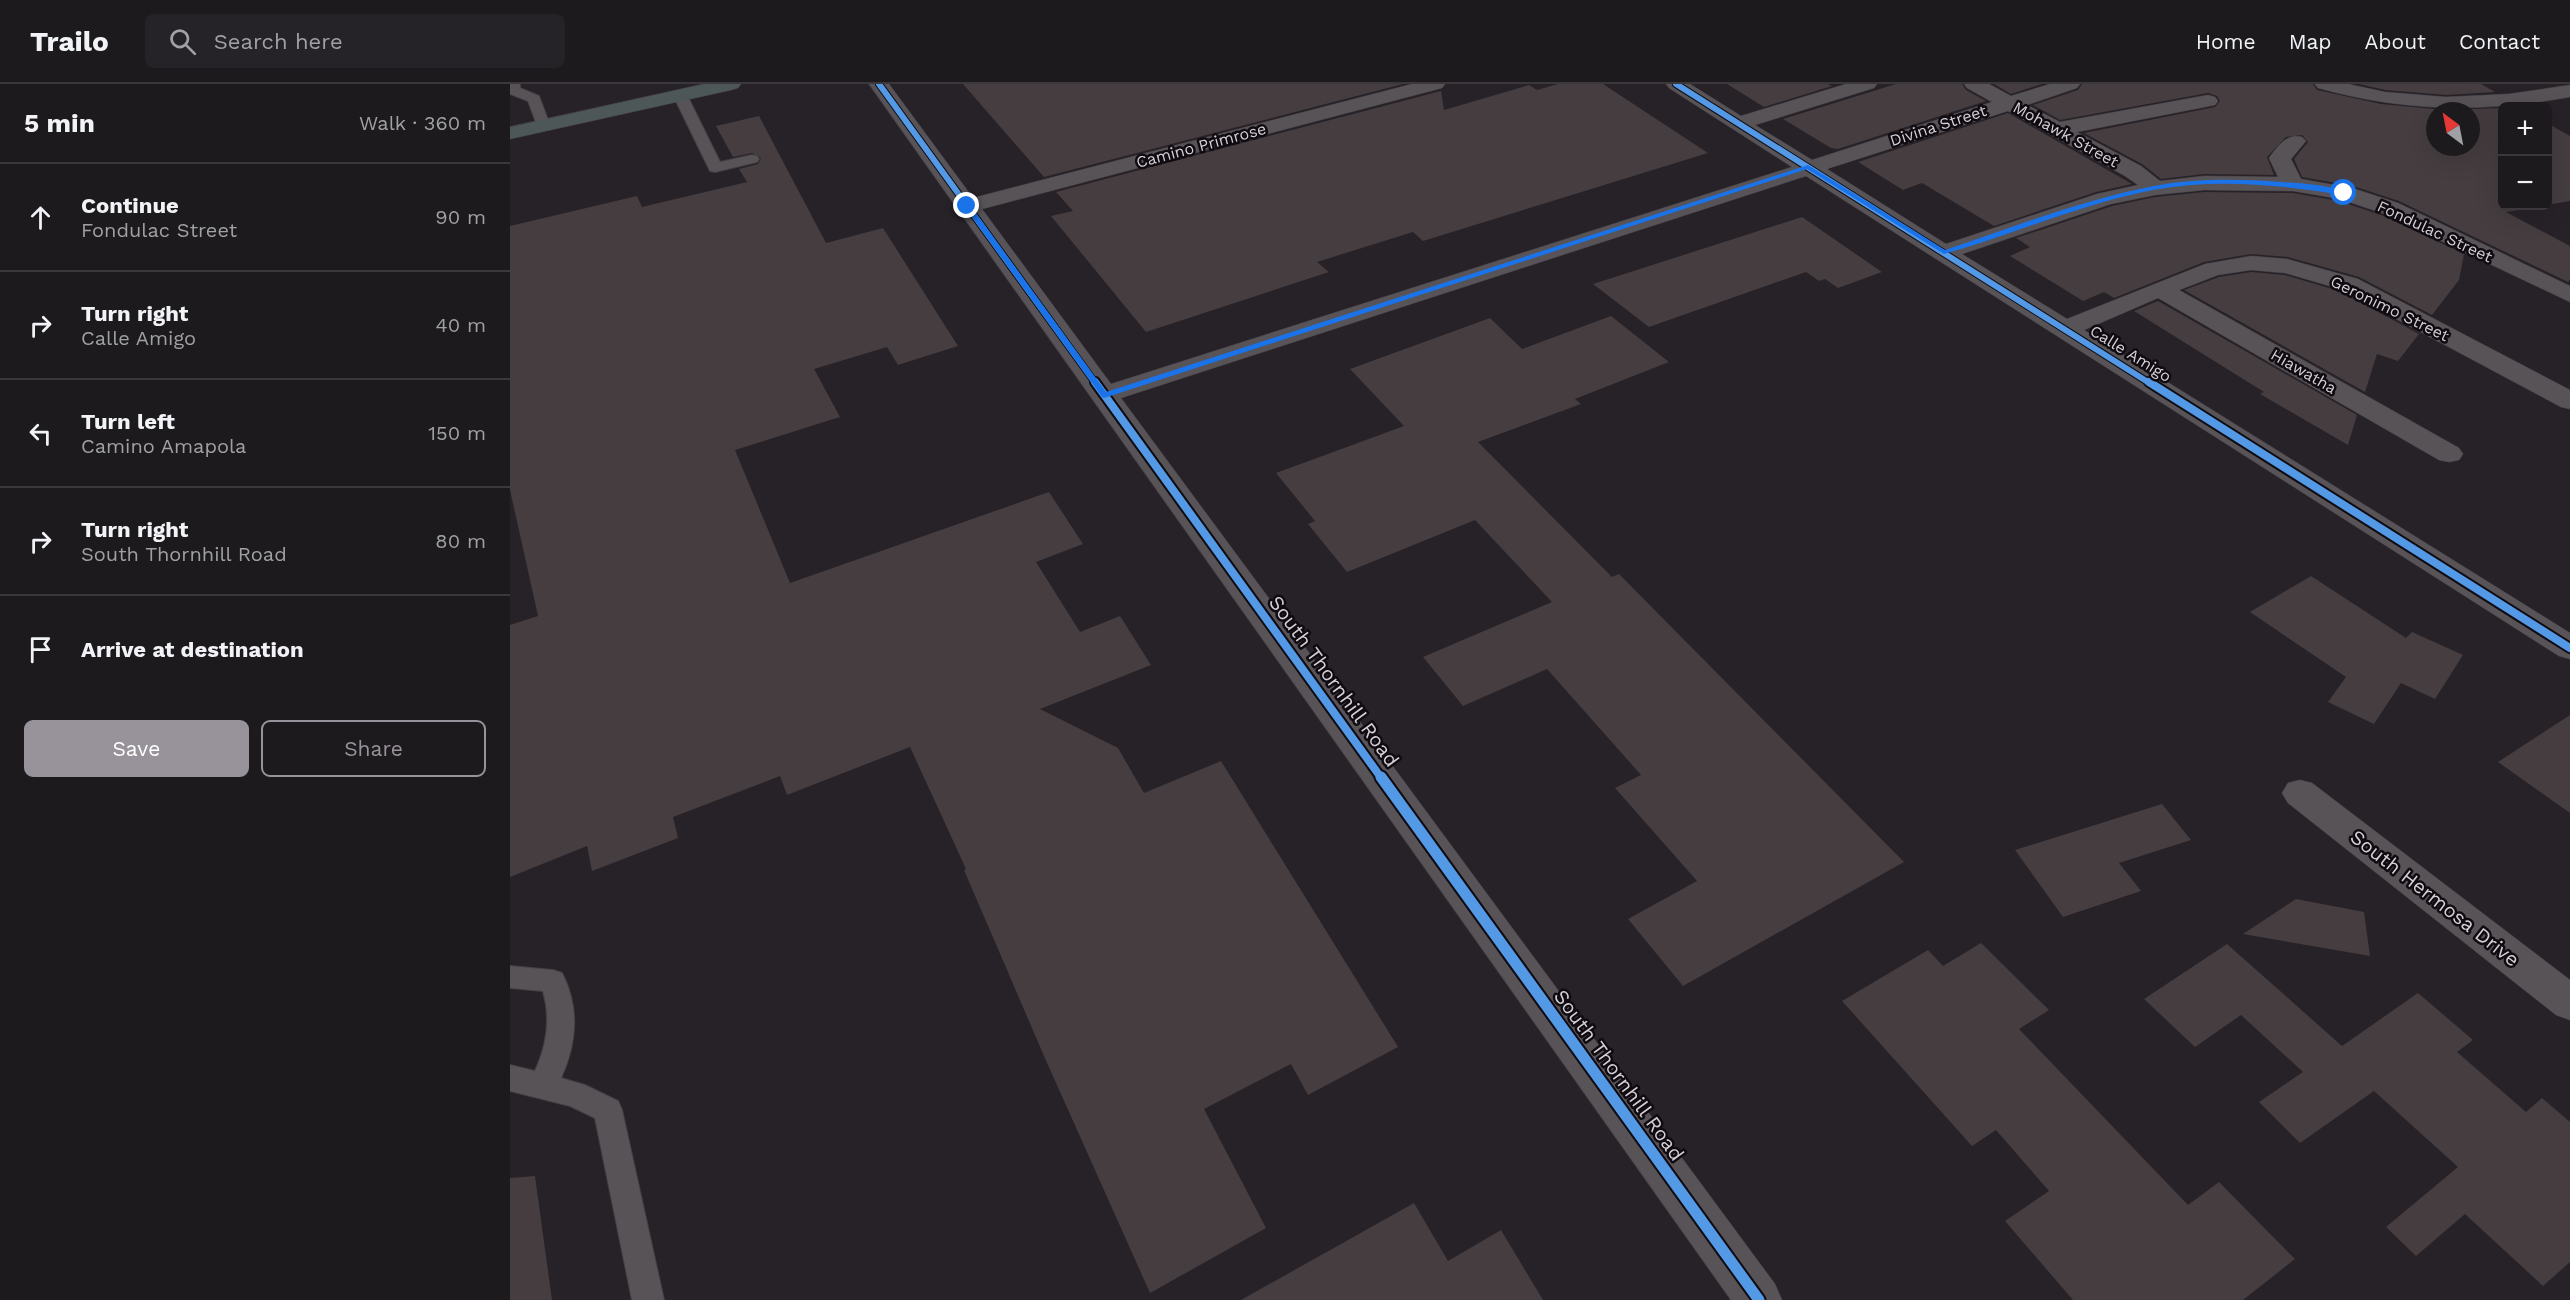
<!DOCTYPE html>
<meta charset="utf-8">
<style>
:root{--surface:#1d1a1e;--page:#252327;--text:#f1f3f6;--muted:#a0a1a4;--line:#3b383c;--accent:#98939a}
body{margin:0;font-family:"Work Sans",sans-serif;background:var(--page);color:var(--text)}
.controls{position:absolute;right:18px;top:18px;display:grid;overflow:hidden;border-radius:9px;box-shadow:0 6px 24px #0002}
.controls button{width:54px;height:54px;display:grid;place-items:center;padding:0;border:0;border-bottom:2px solid var(--line);background:var(--surface);color:var(--text);font:30px sans-serif}
.compass{position:absolute;left:1916px;top:18px;width:54px;height:54px;border-radius:50%;background:var(--surface);box-shadow:0 6px 24px #0002;rotate:328deg}
.stop{position:absolute;width:18px;height:18px;margin:-14px;border:4px solid #1a73e8;border-radius:50%;background:#fff}
.stop.end{background:#1a73e8;border-color:#fff;box-shadow:0 2px 6px #0008}
.list{margin:0;padding:0;list-style:none}
h2{display:flex;justify-content:space-between;align-items:center;height:78px;margin:0;padding:0 24px;font-size:26px}
h2 small{font-size:20px;font-weight:400;color:var(--muted)}
.list li{display:grid;grid-template-columns:39px 1fr auto;gap:18px;align-items:center;box-sizing:border-box;height:108px;padding:0 24px;border-top:2px solid var(--line)}
.list b{display:block;font-size:22px;white-space:nowrap}
.list p{margin:0;font-size:20px;white-space:nowrap;color:var(--muted)}
.list em{font-size:20px;font-style:normal;color:var(--muted)}
.actions{display:flex;gap:12px;padding:18px 24px}
.actions a{flex:1;padding:14px 0;border:2px solid var(--accent);border-radius:9px;text-align:center;font-size:21px;color:var(--accent)}
.actions .main{background:var(--accent);color:#fff}
.icon{flex:none;width:33px;height:33px;fill:none;stroke:currentColor;stroke-width:2;stroke-linecap:round;stroke-linejoin:round}
.map{position:relative;flex:none;width:2060px;height:1216px;overflow:hidden}
header{display:flex;align-items:center;gap:36px;box-sizing:border-box;height:84px;padding:0 30px;background:var(--surface);border-bottom:2px solid var(--line)}
header strong{font-size:28px}
nav{display:flex;gap:33px;margin-inline-start:auto;font-size:21px}
.search{width:420px;height:54px;background:var(--page);display:flex;align-items:center;gap:15px;box-sizing:border-box;padding:0 21px;border-radius:9px;color:var(--muted);font-size:22px}
main{display:flex}
aside{flex:1;background:var(--surface)}
.map>svg:first-child{display:block}
</style>
<header>
<strong>Trailo</strong>
<div class="search"><svg class="icon" aria-label="search" viewBox="0 0 24 24"><circle cx="10" cy="10" r="6"/><path d="M15 15l6 6"/></svg>Search here</div>
<nav><a>Home</a><a>Map</a><a>About</a><a>Contact</a></nav>
</header>
<main>
<aside>
<h2>5 min<small>Walk · 360 m</small></h2>
<ul class="list">
<li><svg class="icon" aria-label="ahead" viewBox="0 0 24 24"><path d="M12 20V5M6 11l6-6 6 6"/></svg><div><b>Continue</b><p>Fondulac Street</p></div><em>90 m</em></li>
<li><svg class="icon" aria-label="right" viewBox="0 0 24 24"><path d="M7 20v-9h11M14 6l5 5-5 5"/></svg><div><b>Turn right</b><p>Calle Amigo</p></div><em>40 m</em></li>
<li><svg class="icon" aria-label="left" viewBox="0 0 24 24"><path d="M17 20v-9H6M10 6l-5 5 5 5"/></svg><div><b>Turn left</b><p>Camino Amapola</p></div><em>150 m</em></li>
<li><svg class="icon" aria-label="right" viewBox="0 0 24 24"><path d="M7 20v-9h11M14 6l5 5-5 5"/></svg><div><b>Turn right</b><p>South Thornhill Road</p></div><em>80 m</em></li>
<li><svg class="icon" aria-label="arrive" viewBox="0 0 24 24"><path d="M6 21V4h12l-3 4 3 4H6"/></svg><div><b>Arrive at destination</b></div></li>
</ul>
<div class="actions"><a class="main">Save</a><a>Share</a></div>
</aside>
<div class="map">
<svg width="2060" height="1216" viewBox="0 0 2060 1216">
<rect width="100%" height="100%" fill="#272228"/>
<!-- building -->
<path fill="#453d3f" fill-rule="evenodd" d="M 453,0 L 893,0 L 534,93 Z
M 1048,0 L 1093,0 L 1198,69 L 913,157 L 903,148 L 807,178 L 819,188 L 636,248 L 541,132 L 563,127 L 546,108 L 931,7 L 934,26 L 1019,1 L 1027,6 Z
M 1217,0 L 1318,0 L 1322,2 L 1254,23 Z
M 1386,0 L 1452,0 L 1456,6 L 1476,17 L 1328,65 L 1321,64 L 1273,35 Z
M 1484,0 L 1532,0 L 1501,10 Z
M 1572,0 L 1803,0 L 1807,6 L 1871,20 L 1934,26 L 1992,24 L 1992,122 L 2035,122 L 1996,128 L 2060,162 L 2060,195 L 2058,198 L 1889,117 L 1843,102 L 1792,93 L 1784,75 L 1798,58 L 1792,51 L 1776,53 L 1757,73 L 1764,91 L 1694,90 L 1651,95 L 1632,80 L 1574,49 L 1705,23 L 1710,17 L 1707,12 L 1698,9 L 1550,36 L 1523,21 L 1568,6 ZM 1925,27 L 1961,27 L 1961,63 L 1925,63 Z
M 1849,0 L 1971,0 L 1985,8 L 1936,11 L 1875,6 Z
M 1498,29 L 1622,100 L 1586,108 L 1484,142 L 1412,99 L 1393,106 L 1348,78 Z
M 249,32 L 316,159 L 373,144 L 448,262 L 388,281 L 377,263 L 304,285 L 330,333 L 225,366 L 280,499 L 539,408 L 573,460 L 526,478 L 570,548 L 610,532 L 641,581 L 530,625 L 608,664 L 634,709 L 711,677 L 888,963 L 798,1011 L 781,980 L 694,1025 L 756,1144 L 640,1209 L 534,972 L 454,786 L 456,785 L 400,663 L 277,711 L 270,692 L 163,733 L 168,754 L 82,787 L 77,762 L 0,793 L 0,541 L 28,532 L 0,406 L 0,142 L 127,112 L 132,123 L 237,98 L 229,85 L 248,80 L 251,74 L 242,69 L 223,73 L 206,42 Z
M 2037,39 L 2060,52 L 2060,117 L 2037,121 Z
M 1694,108 L 1783,109 L 1829,117 L 1871,131 L 1954,170 L 1949,196 L 1922,231 L 1849,193 L 1778,173 L 1741,170 L 1694,178 L 1604,214 L 1594,208 L 1573,217 L 1500,172 L 1520,163 L 1506,154 L 1602,122 L 1645,113 Z
M 1292,133 L 1372,188 L 1328,204 L 1315,195 L 1309,197 L 1296,188 L 1139,243 L 1083,200 Z
M 1741,188 L 1775,191 L 1829,207 L 1909,250 L 1888,277 L 1867,270 L 1855,308 L 1674,206 L 1709,193 Z
M 1648,217 L 1847,331 L 1838,361 L 1750,310 L 1754,308 L 1624,227 Z
M 1101,232 L 1159,278 L 1065,315 L 1071,320 L 968,358 L 1102,493 L 1109,490 L 1394,778 L 1173,902 L 1118,835 L 1187,797 L 1105,704 L 1131,691 L 1037,585 L 953,622 L 913,573 L 1042,518 L 965,436 L 837,488 L 798,440 L 805,437 L 766,389 L 894,342 L 840,285 L 980,234 L 1012,265 Z
M 1801,492 L 1896,554 L 1902,548 L 1953,571 L 1925,615 L 1891,599 L 1864,640 L 1818,618 L 1836,593 L 1740,528 Z
M 2060,631 L 2060,729 L 1988,678 Z
M 1652,720 L 1681,756 L 1609,779 L 1631,807 L 1553,833 L 1505,766 Z
M 1786,815 L 1854,828 L 1860,872 L 1733,850 Z
M 1471,859 L 1539,926 L 1509,945 L 1678,1121 L 1709,1098 L 1785,1175 L 1733,1216 L 1563,1216 L 1495,1137 L 1539,1107 L 1486,1046 L 1462,1062 L 1332,917 L 1418,866 L 1433,882 Z
M 1717,860 L 1832,962 L 1908,909 L 1963,956 L 1947,968 L 2016,1028 L 2032,1014 L 2060,1038 L 2060,1178 L 2033,1202 L 1955,1130 L 1906,1172 L 1876,1143 L 1948,1083 L 1864,1007 L 1790,1059 L 1749,1018 L 1793,988 L 1731,931 L 1685,963 L 1634,915 Z
M 25,1092 L 42,1216 L 0,1216 L 0,1094 Z
M 904,1119 L 938,1177 L 991,1146 L 1033,1216 L 731,1216 Z"/>
<g fill="none" stroke-linecap="round" stroke-linejoin="round">
<defs>
<path id="lane" d="M 0,0 L 10,0 L 10,4 L 29,12 L 40,41 L 38,44 L 28,44 L 18,17 L 0,10 Z
M 170,7 L 177,11 L 210,78 L 242,71 L 247,72 L 249,75 L 247,78 L 205,88 L 200,87 L 163,11 Z
M 0,882 L 43,886 L 52,889 C 70,924 67,959 51,994 L 75,1001 L 108,1017 L 112,1026 L 154,1216 L 122,1216 L 85,1034 L 60,1022 L 0,1007 L 0,981 L 25,987 C 37,961 41,935 33,907 L 0,904 Z"/>
<path id="street" d="M 359,0 L 379,0 L 463,114 L 902,0 L 935,0 L 932,4 L 472,125 L 601,300 L 1282,83 L 1159,4 L 1156,0 L 1180,0 L 1231,32 L 1336,0 L 1367,0 L 1364,4 L 1245,41 L 1302,76 L 1482,18 L 1457,4 L 1454,0 L 1479,0 L 1501,12 L 1540,0 L 1570,0 L 1567,4 L 1517,21 L 1550,38 L 1698,11 L 1705,13 L 1708,17 L 1705,21 L 1567,48 L 1631,82 L 1650,97 L 1694,92 L 1768,93 L 1759,74 C 1768,62 1777,49 1792,53 L 1796,57 L 1781,75 L 1791,95 L 1842,104 L 1888,119 L 2060,202 L 2060,218 L 1872,129 L 1830,115 L 1783,107 L 1694,106 L 1645,111 L 1601,120 L 1452,170 L 1557,235 L 1695,180 L 1741,172 L 1777,175 L 1848,195 L 2060,306 L 2060,325 L 2051,323 L 1830,205 L 1775,189 L 1741,186 L 1708,191 L 1669,206 L 1949,364 L 1953,370 L 1949,376 L 1939,378 L 1929,376 L 1648,214 L 1574,246 L 2060,549 L 2060,575 L 2049,572 L 1296,92 L 611,314 L 1265,1200 L 1272,1216 L 1221,1216 ZM 1498,27 L 1615,92 L 1628,101 L 1587,110 L 1436,160 L 1317,85 Z
M 1805,0 L 1838,0 L 1875,8 L 1936,13 L 1999,10 L 2060,1 L 2060,13 C 1972,29 1895,28 1808,4 Z
M 1790,696 L 1802,699 L 2060,896 L 2060,936 L 2046,931 L 1778,719 L 1772,709 L 1778,699 Z"/>
<path id="primary" d="M 194,0 L 231,0 L 228,4 L 221,6 L 0,55 L 0,43 Z"/>
</defs>
<!-- lane casing -->
<use href="#lane" stroke="#433f44" stroke-width="2"/>
<!-- street casing -->
<use href="#street" stroke="#433f44" stroke-width="1"/>
<!-- primary casing -->
<use href="#primary" stroke="#433f44" stroke-width="1"/>
<!-- lane -->
<use href="#lane" fill="#575357" fill-rule="evenodd"/>
<!-- street -->
<use href="#street" fill="#575357" fill-rule="evenodd"/>
<!-- primary -->
<use href="#primary" fill="#4d5758" fill-rule="evenodd"/>
<defs>
<path id="cycleway-far2" d="M 369,0 L 586,300
M 1166,0 L 1641,300"/>
<path id="cycleway-far1" d="M 585,298 L 872,695
M 1639,298 L 2060,564"/>
<path id="cycleway" d="M 871,693 L 1249,1216"/>
</defs>
<!-- cycleway-far2 casing -->
<use href="#cycleway-far2" stroke="#0f0b10" stroke-width="8"/>
<!-- cycleway-far1 casing -->
<use href="#cycleway-far1" stroke="#0f0b10" stroke-width="12"/>
<!-- cycleway casing -->
<use href="#cycleway" stroke="#0f0b10" stroke-width="15"/>
<!-- cycleway-far2 -->
<use href="#cycleway-far2" stroke="#5399e6" stroke-width="6"/>
<!-- cycleway-far1 -->
<use href="#cycleway-far1" stroke="#5399e6" stroke-width="8"/>
<!-- cycleway -->
<use href="#cycleway" stroke="#5399e6" stroke-width="11"/>
</g>
<!-- route -->
<path fill="#1a73e8" d="M 1298,81 L 1435,166 C 1503,143 1572,116 1644,102 C 1685,94 1729,95 1771,98 C 1788,99 1823,101 1837,109 L 1834,111 C 1771,101 1706,94 1643,106 C 1571,120 1504,150 1434,170 L 1297,85 L 594,314 L 592,313 L 454,122 L 460,121 L 596,308 Z"/>
<g text-anchor="middle" stroke-width="5" stroke-linejoin="round" paint-order="stroke">
<!-- far-street labels -->
<g font-size="16" fill="#d5d0d7" stroke="#0f0b10">
<text transform="translate(1428 41) rotate(-18)" y="6">Divina Street</text>
<text transform="translate(1556 50) rotate(29)" y="6">Mohawk Street</text>
<text transform="translate(691 61) rotate(-15)" y="6">Camino Primrose</text>
<text transform="translate(1925 147) rotate(25)" y="6">Fondulac Street</text>
<text transform="translate(1880 224) rotate(26)" y="6">Geronimo Street</text>
<text transform="translate(1621 269) rotate(32)" y="6">Calle Amigo</text>
<text transform="translate(1794 287) rotate(30)" y="6">Hiawatha</text>
</g>
<!-- street labels -->
<g font-size="20" fill="#d5d0d7" stroke="#0f0b10">
<text transform="translate(824 597) rotate(54)" y="7">South Thornhill Road</text>
<text transform="translate(1925 814) rotate(38)" y="7">South Hermosa Drive</text>
<text transform="translate(1109 991) rotate(54)" y="7">South Thornhill Road</text>
</g>
</g>
</svg>
<div class="controls">
<button>+</button>
<button>−</button>
</div>
<svg class="compass" viewBox="-18 -18 36 36"><path d="M0-13l5 13h-10z" fill="#e53935"/><path d="M0 13l5-13h-10z" fill="#a0a1a4"/></svg>
<div class="stop" style="left:1834px;top:109px"></div>
<div class="stop end" style="left:457px;top:122px"></div>
</div>
</main>
